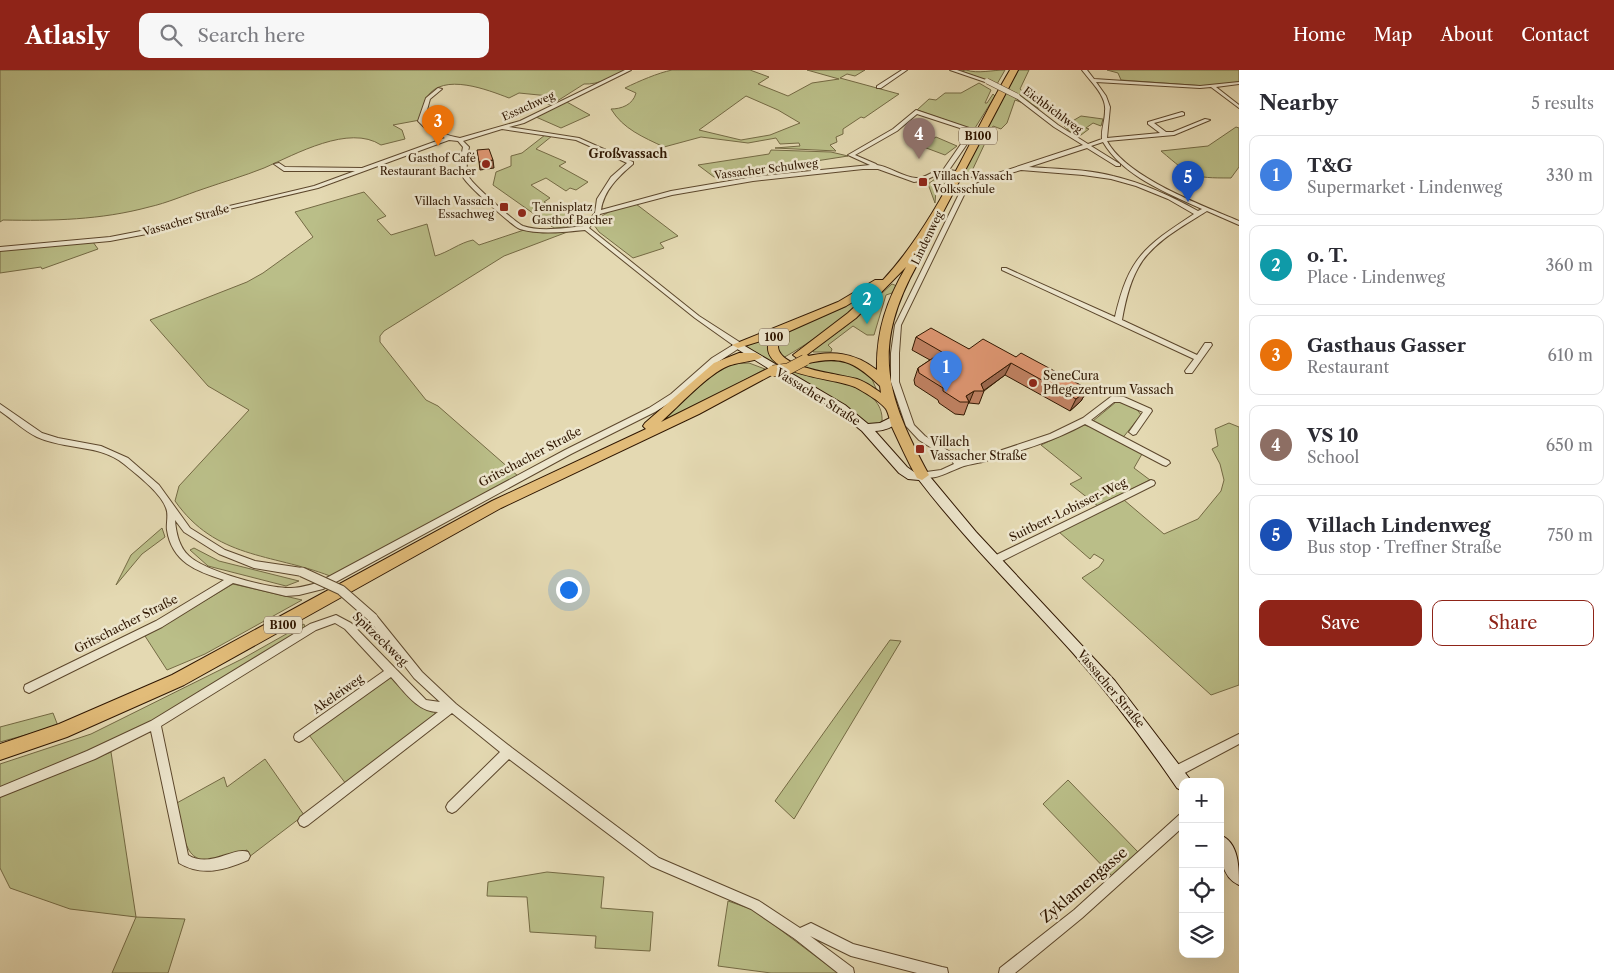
<!DOCTYPE html>
<meta charset="utf-8">
<style>
:root{--surface:#fff;--page:#f7f7f7;--text:#2b2b33;--muted:#7c7c81;--line:#e1e1e2;--accent:#8f2418}
body{margin:0;font-family:"Libre Caslon Text",serif;background:var(--page);color:var(--text)}
.controls{position:absolute;right:15px;bottom:15px;display:grid;overflow:hidden;border-radius:10px;box-shadow:0 5px 20px #0002}
.controls button{width:45px;height:45px;display:grid;place-items:center;padding:0;border:0;border-bottom:1px solid var(--line);background:var(--surface);color:var(--text);font:25px sans-serif}
.you{position:absolute;left:568px;top:519px;width:18px;height:18px;margin:-12px;border:4px solid #fff;border-radius:50%;background:#1a73e8;box-shadow:0 0 0 8px #1a73e833}
.badge{display:grid;place-items:center;width:32px;height:32px;border-radius:50%;background:var(--accent);color:#fff;font-size:16px;font-weight:700}
.pin{position:absolute;translate:-50% -41px;filter:drop-shadow(0 1px 2px #0008)}
.pin::after{content:'';position:absolute;top:26px;width:18px;height:15px;background:inherit;clip-path:polygon(0 0,100% 0,50% 100%)}
.list{margin:0;padding:0;list-style:none}
h2{display:flex;justify-content:space-between;align-items:center;height:65px;margin:0;padding:0 20px;font-size:21px}
h2 small{font-size:16px;font-weight:400;color:var(--muted)}
.list li{display:grid;grid-template-columns:32px 1fr auto;gap:15px;align-items:center;box-sizing:border-box;height:80px;margin:0 10px 10px;padding:0 10px;border:1px solid var(--line);border-radius:10px}
.list b{display:block;font-size:19px;white-space:nowrap}
.list p{margin:0;font-size:16px;white-space:nowrap;color:var(--muted)}
.list em{font-size:16px;font-style:normal;color:var(--muted)}
.actions{display:flex;gap:10px;padding:15px 20px}
.actions a{flex:1;padding:11px 0;border:1px solid var(--accent);border-radius:10px;text-align:center;font-size:18px;color:var(--accent)}
.actions .main{background:var(--accent);color:#fff}
.icon{flex:none;width:28px;height:28px;fill:none;stroke:currentColor;stroke-width:2;stroke-linecap:round;stroke-linejoin:round}
.map{position:relative;flex:none;width:1239px;height:903px;overflow:hidden}
header{display:flex;align-items:center;gap:30px;box-sizing:border-box;height:70px;padding:0 25px;background:var(--accent);color:#fff}
header strong{font-size:24px}
nav{display:flex;gap:28px;margin-inline-start:auto;font-size:18px}
.search{width:350px;height:45px;background:var(--page);display:flex;align-items:center;gap:12px;box-sizing:border-box;padding:0 18px;border-radius:10px;color:var(--muted);font-size:19px}
main{display:flex}
aside{flex:1;background:var(--surface)}
.map>svg:first-child{display:block}
</style>
<header>
<strong>Atlasly</strong>
<div class="search"><svg class="icon" aria-label="search" viewBox="0 0 24 24"><circle cx="10" cy="10" r="6"/><path d="M15 15l6 6"/></svg>Search here</div>
<nav><a>Home</a><a>Map</a><a>About</a><a>Contact</a></nav>
</header>
<main>
<div class="map">
<svg width="1239" height="903" viewBox="0 0 1239 903">
<rect width="100%" height="100%" fill="#e4d9b2"/>
<filter id="stains"><feTurbulence type="fractalNoise" baseFrequency=".004" numOctaves="4"/><feColorMatrix values="0 0 0 0 .2 0 0 0 0 .09 0 0 0 0 .02 0 0 0 .5 -.17"/></filter>
<radialGradient id="worn" r=".72"><stop offset=".6" stop-color="#630" stop-opacity="0"/><stop offset="1" stop-color="#630" stop-opacity=".3"/></radialGradient>
<!-- green -->
<path fill="#babe88" stroke="#746a44" fill-rule="evenodd" d="M 0,0 L 628,0 C 615,6 598,15 584,14 L 551,35 L 540,31 L 549,26 L 519,23 L 509,28 C 488,20 443,2 427,27 C 423,33 422,43 420,50 L 393,55 L 402,60 L 405,69 L 381,75 C 349,54 296,84 264,98 C 244,106 223,112 203,119 C 185,125 167,133 149,137 C 101,150 52,151 3,150 L 0,152 Z
M 672,0 L 750,0 L 769,7 L 758,14 L 788,26 L 812,13 L 839,9 L 807,0 L 865,0 L 855,6 L 847,4 L 840,8 L 899,24 L 864,48 L 861,47 L 843,59 L 843,64 L 836,67 L 837,72 L 830,75 L 836,81 L 775,78 L 800,76 L 799,73 L 780,74 L 776,68 L 748,73 L 701,67 L 664,77 C 643,67 623,59 611,39 C 621,39 633,35 636,23 L 625,18 C 639,11 658,3 672,0 ZM 746,26 L 778,40 L 800,53 L 770,65 L 741,70 L 699,60 Z
M 966,0 C 978,4 992,0 1005,0 L 997,14 L 961,1 Z
M 1018,0 L 1029,0 L 1020,19 L 1042,38 L 1038,38 L 1008,19 Z
M 1107,0 L 1239,0 L 1239,12 L 1206,16 L 1121,10 L 1118,3 Z
M 979,13 L 991,20 L 985,33 L 987,33 L 993,24 L 995,26 L 975,58 L 972,59 L 917,40 L 929,29 L 936,30 L 945,23 L 961,23 Z
M 1006,22 L 1026,34 L 1015,30 L 1007,53 L 1001,59 L 993,56 L 971,103 L 964,102 Z
M 565,31 L 590,45 L 561,58 L 536,47 Z
M 1081,46 L 1103,49 L 1101,56 L 1093,53 L 1086,58 L 1089,59 L 1077,68 L 1064,56 Z
M 1236,57 L 1239,58 L 1239,97 L 1231,108 C 1191,108 1192,107 1161,81 L 1208,76 Z
M 545,65 L 552,66 L 536,79 L 566,92 L 559,96 L 588,112 L 576,120 L 570,118 L 566,121 L 546,108 L 531,115 L 550,128 L 544,132 L 560,142 L 572,140 L 578,156 L 554,158 L 493,115 L 496,102 L 511,96 L 511,86 L 522,83 Z
M 936,67 L 957,76 L 945,85 L 921,76 Z
M 771,80 L 831,82 L 848,86 L 771,98 L 778,106 L 756,107 L 751,101 L 714,107 L 698,95 L 769,84 Z
M 940,103 L 952,103 L 948,111 L 936,120 L 935,133 L 928,114 L 935,109 L 935,105 Z
M 364,122 L 386,146 L 377,150 L 391,165 L 427,154 L 435,186 C 449,182 459,173 473,170 L 479,175 L 524,160 L 543,163 L 570,161 L 504,186 L 384,261 L 380,266 L 380,272 L 426,330 L 438,336 L 518,406 L 330,506 C 270,483 216,489 175,431 L 179,416 L 249,340 L 208,316 L 150,250 L 247,212 L 263,203 L 313,167 L 295,142 Z
M 636,134 L 678,166 L 660,173 L 664,178 L 633,188 L 599,162 L 594,155 C 603,140 621,138 636,134 Z
M 93,172 L 98,179 L 42,199 L 41,197 L 0,203 L 0,180 Z
M 892,214 L 897,216 L 892,223 L 886,225 L 874,265 L 867,265 L 853,256 L 828,275 L 832,279 L 831,282 L 813,282 L 813,280 L 846,256 Z
M 863,227 L 865,228 C 840,251 813,271 783,288 L 776,280 L 778,270 L 786,262 L 840,239 Z
M 770,267 C 770,278 768,283 777,292 L 773,294 L 746,276 Z
M 841,288 L 868,300 L 878,323 L 799,298 L 810,291 Z
M 749,293 L 765,299 L 706,331 L 655,355 L 716,302 L 729,294 Z
M 793,300 C 820,307 885,313 882,352 L 873,355 L 867,354 L 788,303 Z
M 1116,332 C 1124,332 1137,337 1141,345 L 1121,370 L 1093,351 Z
M 1229,353 L 1239,357 L 1239,615 L 1211,625 L 1082,508 L 1099,497 L 1104,490 L 1094,484 L 1090,489 L 1059,462 L 1124,430 L 1164,464 L 1198,449 L 1221,421 L 1224,410 L 1220,394 L 1212,379 L 1218,376 L 1215,359 Z
M 1084,355 L 1091,357 L 1142,384 L 1134,398 L 1150,410 L 1098,436 L 1070,414 L 1082,408 L 1041,375 Z
M 162,458 L 165,467 L 142,484 L 116,515 L 131,485 Z
M 194,478 L 219,491 L 299,511 L 286,516 L 208,496 L 190,480 Z
M 233,514 L 302,530 L 205,584 L 167,600 L 145,566 Z
M 304,554 L 305,558 L 153,651 L 89,682 L 0,718 L 0,694 L 91,664 L 242,589 Z
M 890,570 L 901,571 L 794,749 L 775,731 Z
M 390,608 L 396,609 L 435,642 L 435,645 L 346,714 L 309,665 Z
M 53,643 L 58,656 L 0,672 L 0,657 Z
M 111,682 L 136,847 L 185,849 L 168,903 L 112,903 L 136,847 L 70,839 L 10,818 L 0,798 L 0,725 Z
M 265,689 L 304,745 L 249,787 L 247,780 C 186,802 189,788 175,734 L 224,707 L 227,717 Z
M 1068,710 L 1138,782 L 1112,806 L 1043,734 Z
M 547,802 L 604,807 L 601,838 L 653,842 L 650,881 L 595,878 L 596,866 L 530,862 L 527,827 L 487,826 L 488,812 Z
M 728,831 L 754,840 L 838,903 L 771,903 L 718,896 Z"/>
<g fill="none" stroke-linecap="round" stroke-linejoin="round">
<defs>
<path id="minor" d="M 625,0 L 631,0 L 524,53 L 509,57 L 579,68 L 633,92 L 633,94 C 618,107 604,120 601,140 L 671,121 L 753,107 L 870,95 L 848,85 L 893,59 L 916,40 L 972,59 L 967,74 L 949,100 L 956,101 L 956,103 L 940,103 L 926,110 L 914,112 L 878,99 L 863,99 L 753,111 L 672,125 L 600,144 L 589,158 L 699,246 L 741,273 L 741,277 L 718,292 L 677,328 L 655,342 L 571,384 L 323,519 L 299,525 L 286,526 L 233,513 L 162,557 L 33,621 L 29,623 L 25,621 L 24,618 L 25,615 L 156,551 L 224,510 C 196,501 172,492 167,460 C 166,454 169,444 166,438 C 161,423 136,404 124,394 C 100,374 65,380 37,367 C 24,361 12,349 0,341 L 0,334 L 42,363 L 58,368 L 101,376 L 128,388 L 159,415 L 190,458 L 225,480 L 255,491 L 302,498 L 305,499 L 307,502 L 305,505 L 302,506 L 254,498 L 219,484 L 184,462 L 175,450 C 176,463 179,477 189,486 C 205,501 268,519 291,518 C 300,518 309,515 317,513 L 565,380 L 649,338 L 671,324 L 712,288 L 733,275 L 695,248 L 585,160 C 564,162 540,165 520,159 C 512,156 467,115 463,107 C 459,98 461,87 463,77 L 458,71 L 449,70 L 318,118 L 229,139 L 152,163 L 110,171 L 0,181 L 0,177 L 110,167 L 151,159 L 225,137 L 314,116 L 355,101 L 284,101 L 274,94 L 279,93 L 285,97 L 362,98 L 445,68 L 425,58 L 418,51 L 426,28 L 438,18 L 442,19 L 430,29 L 424,51 C 433,60 447,66 460,68 L 520,51 ZM 917,44 L 966,60 L 961,74 L 943,100 C 933,99 926,109 916,108 C 903,107 890,97 877,95 L 876,94 L 855,85 L 897,61 ZM 502,59 L 576,70 L 627,93 L 611,107 L 597,129 L 595,143 L 584,156 C 566,158 540,162 523,156 C 516,153 472,114 469,107 C 465,97 467,87 469,77 L 463,71 Z
M 902,0 L 907,0 L 881,18 L 877,18 L 877,16 Z
M 950,0 L 957,0 L 989,11 L 985,12 Z
M 1082,0 L 1087,0 L 1094,9 L 1200,16 L 1239,12 L 1239,14 L 1216,17 L 1239,35 L 1239,38 L 1211,17 L 1200,18 L 1096,12 L 1106,26 L 1110,37 L 1107,68 L 1160,63 L 1148,54 L 1148,52 L 1182,42 L 1184,43 L 1184,45 L 1154,53 L 1166,62 L 1173,62 L 1205,49 L 1210,50 L 1174,65 L 1107,71 C 1127,108 1202,135 1239,151 L 1239,155 L 1207,141 C 1183,156 1151,173 1138,198 C 1129,214 1125,233 1122,250 L 1197,285 L 1205,273 L 1211,273 L 1212,275 L 1192,303 L 1186,303 L 1185,301 L 1194,289 L 1002,200 L 1002,198 L 1006,198 L 1115,247 C 1129,187 1144,177 1194,144 L 1168,129 L 1136,116 L 1111,109 L 1083,105 L 1021,100 L 997,107 L 965,123 L 901,255 L 899,283 L 899,312 L 914,355 L 925,366 L 958,387 L 960,391 L 984,386 L 1050,364 L 1083,348 L 1112,326 L 1124,327 L 1151,339 L 1152,341 L 1136,364 L 1133,365 L 1129,362 L 1143,342 L 1120,332 L 1114,332 L 1091,350 L 1169,391 L 1170,393 L 1166,396 L 1163,395 L 1085,354 C 1054,371 1020,381 986,391 C 979,393 971,394 964,396 C 949,401 937,411 919,407 L 918,405 L 919,403 L 941,400 L 954,394 L 952,391 L 919,370 L 906,356 L 891,312 L 891,283 L 895,255 L 960,122 L 988,108 L 963,106 L 961,105 L 961,103 L 992,105 L 1083,75 L 1054,57 L 1015,27 L 1015,25 L 1019,25 L 1058,55 L 1088,74 L 1102,69 C 1101,59 1105,51 1105,41 C 1107,26 1090,11 1082,0 ZM 1103,72 C 1123,106 1167,123 1202,139 L 1198,141 C 1171,126 1143,113 1113,106 C 1086,99 1057,99 1029,97 L 1087,78 L 1116,96 L 1120,96 L 1120,94 L 1091,76 Z
M 1151,410 L 1154,411 L 1155,413 L 1154,415 L 998,493 L 992,493 L 990,490 L 992,487 Z
M 373,544 L 376,545 L 422,602 L 456,634 L 512,678 L 659,788 L 759,831 L 800,858 L 811,853 L 853,874 L 942,897 L 947,898 L 948,903 L 917,903 L 851,886 L 810,866 L 853,898 L 854,903 L 838,903 L 795,869 L 751,839 L 651,796 L 509,689 L 456,741 L 452,743 L 448,741 L 446,737 L 448,733 L 500,682 L 452,643 L 308,755 L 304,757 L 300,755 L 298,751 L 300,747 L 438,642 C 417,642 404,621 391,607 L 303,670 L 299,672 L 295,670 L 294,667 L 295,664 L 384,601 L 345,559 L 335,553 L 316,560 L 161,656 L 188,785 C 210,799 234,776 248,782 L 250,786 L 248,790 C 225,800 202,807 179,793 L 151,661 L 95,689 L 0,727 L 0,717 L 87,681 L 151,651 L 310,554 L 336,545 L 351,553 L 426,630 L 440,632 L 414,608 L 370,551 L 368,548 L 370,545 Z
M 1239,664 L 1239,674 L 1179,706 L 1175,707 L 1171,706 L 1169,702 L 1171,698 Z
M 1183,743 L 1183,757 L 1082,848 L 1015,903 L 999,903 L 1000,898 L 1074,840 L 1179,745 Z"/>
<path id="secondary" d="M 738,272 L 845,335 L 868,354 L 880,353 L 894,346 L 898,347 L 900,350 C 894,357 884,361 875,361 L 907,397 L 914,402 L 926,402 L 976,462 L 1115,611 L 1189,708 L 1190,712 L 1183,712 L 1183,721 L 1177,718 C 1145,671 1111,626 1073,583 C 1021,525 966,471 919,410 L 908,409 L 899,403 L 862,361 L 837,341 L 734,277 L 733,275 Z
M 1220,765 C 1239,772 1239,798 1239,815 C 1220,807 1220,782 1220,765 Z"/>
<path id="primary" d="M 1010,0 L 1018,0 L 942,144 L 911,191 L 918,193 C 871,277 885,324 929,405 L 922,410 L 917,408 C 908,392 900,374 892,357 C 890,352 889,344 886,339 C 880,331 864,322 855,317 C 834,307 754,306 770,268 L 738,278 L 732,275 L 838,232 L 875,210 L 883,210 C 939,149 968,71 1010,0 ZM 906,197 C 887,230 876,261 877,300 C 854,282 832,280 804,287 L 856,248 ZM 874,219 L 848,243 L 793,285 L 805,294 C 840,285 854,291 880,316 L 881,323 C 874,318 866,312 857,309 C 841,304 776,299 778,275 C 779,272 781,267 783,264 L 846,236 Z
M 739,283 L 756,283 L 762,287 C 758,291 738,292 728,296 C 708,304 679,336 661,352 L 769,298 L 773,297 L 779,301 L 699,344 L 501,438 L 184,615 L 67,667 L 0,690 L 0,674 L 59,654 L 172,605 L 492,431 L 646,359 L 643,356 L 645,353 L 714,293 Z"/>
</defs>
<!-- minor casing -->
<use href="#minor" stroke="#5c472c" stroke-width="2"/>
<!-- secondary casing -->
<use href="#secondary" stroke="#2f1600" stroke-width="2"/>
<!-- primary casing -->
<use href="#primary" stroke="#2f1600" stroke-width="2"/>
<!-- minor -->
<use href="#minor" fill="#ede6cd" fill-rule="evenodd"/>
<!-- secondary -->
<use href="#secondary" fill="#ede6cd" fill-rule="evenodd"/>
<!-- primary -->
<use href="#primary" fill="#e2bc79" fill-rule="evenodd"/>
<defs>
<path id="minor-bridge-far1" d="M 987,11 L 1017,26"/>
<path id="minor-bridge" d="M 302,502 L 341,520 L 373,548"/>
<path id="primary-bridge" d="M 773,301 L 788,299 L 805,290"/>
</defs>
<!-- minor-bridge-far1 casing -->
<use href="#minor-bridge-far1" stroke="#5c472c" stroke-width="6" stroke-linecap="butt"/>
<!-- minor-bridge casing -->
<use href="#minor-bridge" stroke="#5c472c" stroke-width="11" stroke-linecap="butt"/>
<!-- primary-bridge casing -->
<use href="#primary-bridge" stroke="#2f1600" stroke-width="12" stroke-linecap="butt"/>
<!-- minor-bridge-far1 -->
<use href="#minor-bridge-far1" stroke="#ede6cd" stroke-width="5"/>
<!-- minor-bridge -->
<use href="#minor-bridge" stroke="#ede6cd" stroke-width="9"/>
<!-- primary-bridge -->
<use href="#primary-bridge" stroke="#e2bc79" stroke-width="11"/>
</g>
<!-- wall -->
<path fill="#c28364" stroke="#2f1600" d="M 916,267 L 969,279 L 1016,287 L 1088,319 L 1081,331 L 1070,341 L 1005,305 L 984,321 L 979,334 L 969,333 L 968,334 L 964,345 L 955,344 L 939,333 L 938,330 L 915,315 L 914,310 L 918,298 L 930,290 L 912,280 Z"/>
<!-- shaded-wall -->
<path fill="#9e6a51" stroke="#2f1600" d="M 493,90 L 494,98 L 480,100 L 479,92 Z
M 1011,293 L 1005,305 L 983,321 L 981,314 Z
M 1088,319 L 1081,331 L 1070,341 L 1076,329 Z
M 974,321 L 969,333 L 968,334 L 969,332 L 966,326 Z"/>
<!-- building -->
<path fill="#e19874" stroke="#2f1600" d="M 489,79 L 493,90 L 479,92 L 477,80 Z
M 931,258 L 969,279 L 983,269 L 1016,287 L 1021,283 L 1088,319 L 1076,329 L 1011,293 L 981,314 L 984,321 L 974,321 L 966,326 L 969,332 L 960,332 L 943,321 L 943,318 L 919,303 L 918,298 L 942,282 L 916,267 Z"/>
<!-- markers -->
<g fill="#8f2418" stroke="#ede6cd" stroke-width="2">
<circle cx="486" cy="94" r="5"/>
<rect x="918" y="107" width="10" height="10" rx="2.5"/>
<rect x="499" y="132" width="10" height="10" rx="2.5"/>
<circle cx="522" cy="143" r="5"/>
<circle cx="1033" cy="313" r="5"/>
<rect x="915" y="374" width="10" height="10" rx="2.5"/>
</g>
<g text-anchor="middle" stroke-width="5" stroke-linejoin="round" paint-order="stroke">
<!-- far-street labels -->
<g font-size="11" fill="#2f1600" stroke="#ede6cd">
<text transform="translate(528 36) rotate(-24)" y="4">Essachweg</text>
<text transform="translate(1053 40) rotate(36)" y="4">Eichbichlweg</text>
<text transform="translate(766 99) rotate(-7)" y="4">Vassacher Schulweg</text>
<text transform="translate(186 150) rotate(-16)" y="4">Vassacher Straße</text>
<text transform="translate(927 168) rotate(-64)" y="4">Lindenweg</text>
</g>
<!-- shield labels -->
<g fill="#ede6cd" stroke="#68543e" stroke-width="1">
<rect x="959" y="57.5" width="38" height="17" rx="4"/>
<rect x="759" y="258.5" width="30" height="17" rx="4"/>
<rect x="264" y="546.5" width="38" height="17" rx="4"/>
</g>
<g font-size="11" font-weight="bold" fill="#2f1600">
<text x="978" y="70">B100</text>
<text x="774" y="271">100</text>
<text x="283" y="559">B100</text>
</g>
<!-- far-poi labels -->
<g font-size="11" fill="#2f1600" stroke="#ede6cd" text-anchor="end">
<text x="476" y="92">Gasthof Café<tspan x="476" dy="13">Restaurant Bacher</tspan></text>
<text x="933" y="110" text-anchor="start">Villach Vassach<tspan x="933" dy="13">Volksschule</tspan></text>
<text x="494" y="135">Villach Vassach<tspan x="494" dy="13">Essachweg</tspan></text>
<text x="532" y="141" text-anchor="start">Tennisplatz<tspan x="532" dy="13">Gasthof Bacher</tspan></text>
</g>
<!-- far-quarter labels -->
<g font-size="12" font-weight="bold" fill="#2f1600" stroke="#ede6cd">
<text x="628" y="88">Großvassach</text>
</g>
<!-- poi labels -->
<g font-size="12" fill="#2f1600" stroke="#ede6cd" text-anchor="start">
<text x="1043" y="310">SeneCura<tspan x="1043" dy="14">Pflegezentrum Vassach</tspan></text>
<text x="930" y="376">Villach<tspan x="930" dy="14">Vassacher Straße</tspan></text>
</g>
<!-- street labels -->
<g font-size="12" fill="#2f1600" stroke="#ede6cd">
<text transform="translate(818 327) rotate(32)" y="4">Vassacher Straße</text>
<text transform="translate(530 387) rotate(-28)" y="4">Gritschacher Straße</text>
<text transform="translate(1068 440) rotate(-26)" y="4">Suitbert-Lobisser-Weg</text>
<text transform="translate(126 554) rotate(-27)" y="4">Gritschacher Straße</text>
<text transform="translate(380 569) rotate(44)" y="4">Spitzeckweg</text>
<text transform="translate(1111 619) rotate(50)" y="4">Vassacher Straße</text>
<text transform="translate(338 624) rotate(-35)" y="4">Akeleiweg</text>
</g>
<!-- near-street labels -->
<g font-size="15" fill="#2f1600" stroke="#ede6cd">
<text transform="translate(1084 815) rotate(-40)" y="5">Zyklamengasse</text>
</g>
</g>
<rect width="100%" height="100%" filter="url(#stains)"/>
<rect width="100%" height="100%" fill="url(#worn)"/>
</svg>
<div class="controls">
<button>+</button>
<button>−</button>
<button><svg class="icon" aria-label="locate" viewBox="0 0 24 24"><circle cx="12" cy="12" r="6"/><path d="M12 2v4M12 18v4M2 12h4M18 12h4"/></svg></button>
<button><svg class="icon" aria-label="layers" viewBox="0 0 24 24"><path d="M12 4l9 5-9 5-9-5zM3 14l9 5 9-5"/></svg></button>
</div>
<div class="you"></div>
<div class="pin badge" style="left:946px;top:322px;background:#3f7fe0">1</div>
<div class="pin badge" style="left:867px;top:254px;background:#0f9aa8">2</div>
<div class="pin badge" style="left:438px;top:76px;background:#e8710a">3</div>
<div class="pin badge" style="left:919px;top:89px;background:#8d6e63">4</div>
<div class="pin badge" style="left:1188px;top:132px;background:#1a4fb4">5</div>
</div>
<aside>
<h2>Nearby<small>5 results</small></h2>
<ul class="list">
<li><span class="badge" style="background:#3f7fe0">1</span><div><b>T&amp;G</b><p>Supermarket · Lindenweg</p></div><em>330 m</em></li>
<li><span class="badge" style="background:#0f9aa8">2</span><div><b>o. T.</b><p>Place · Lindenweg</p></div><em>360 m</em></li>
<li><span class="badge" style="background:#e8710a">3</span><div><b>Gasthaus Gasser</b><p>Restaurant</p></div><em>610 m</em></li>
<li><span class="badge" style="background:#8d6e63">4</span><div><b>VS 10</b><p>School</p></div><em>650 m</em></li>
<li><span class="badge" style="background:#1a4fb4">5</span><div><b>Villach Lindenweg</b><p>Bus stop · Treffner Straße</p></div><em>750 m</em></li>
</ul>
<div class="actions"><a class="main">Save</a><a>Share</a></div>
</aside>
</main>
